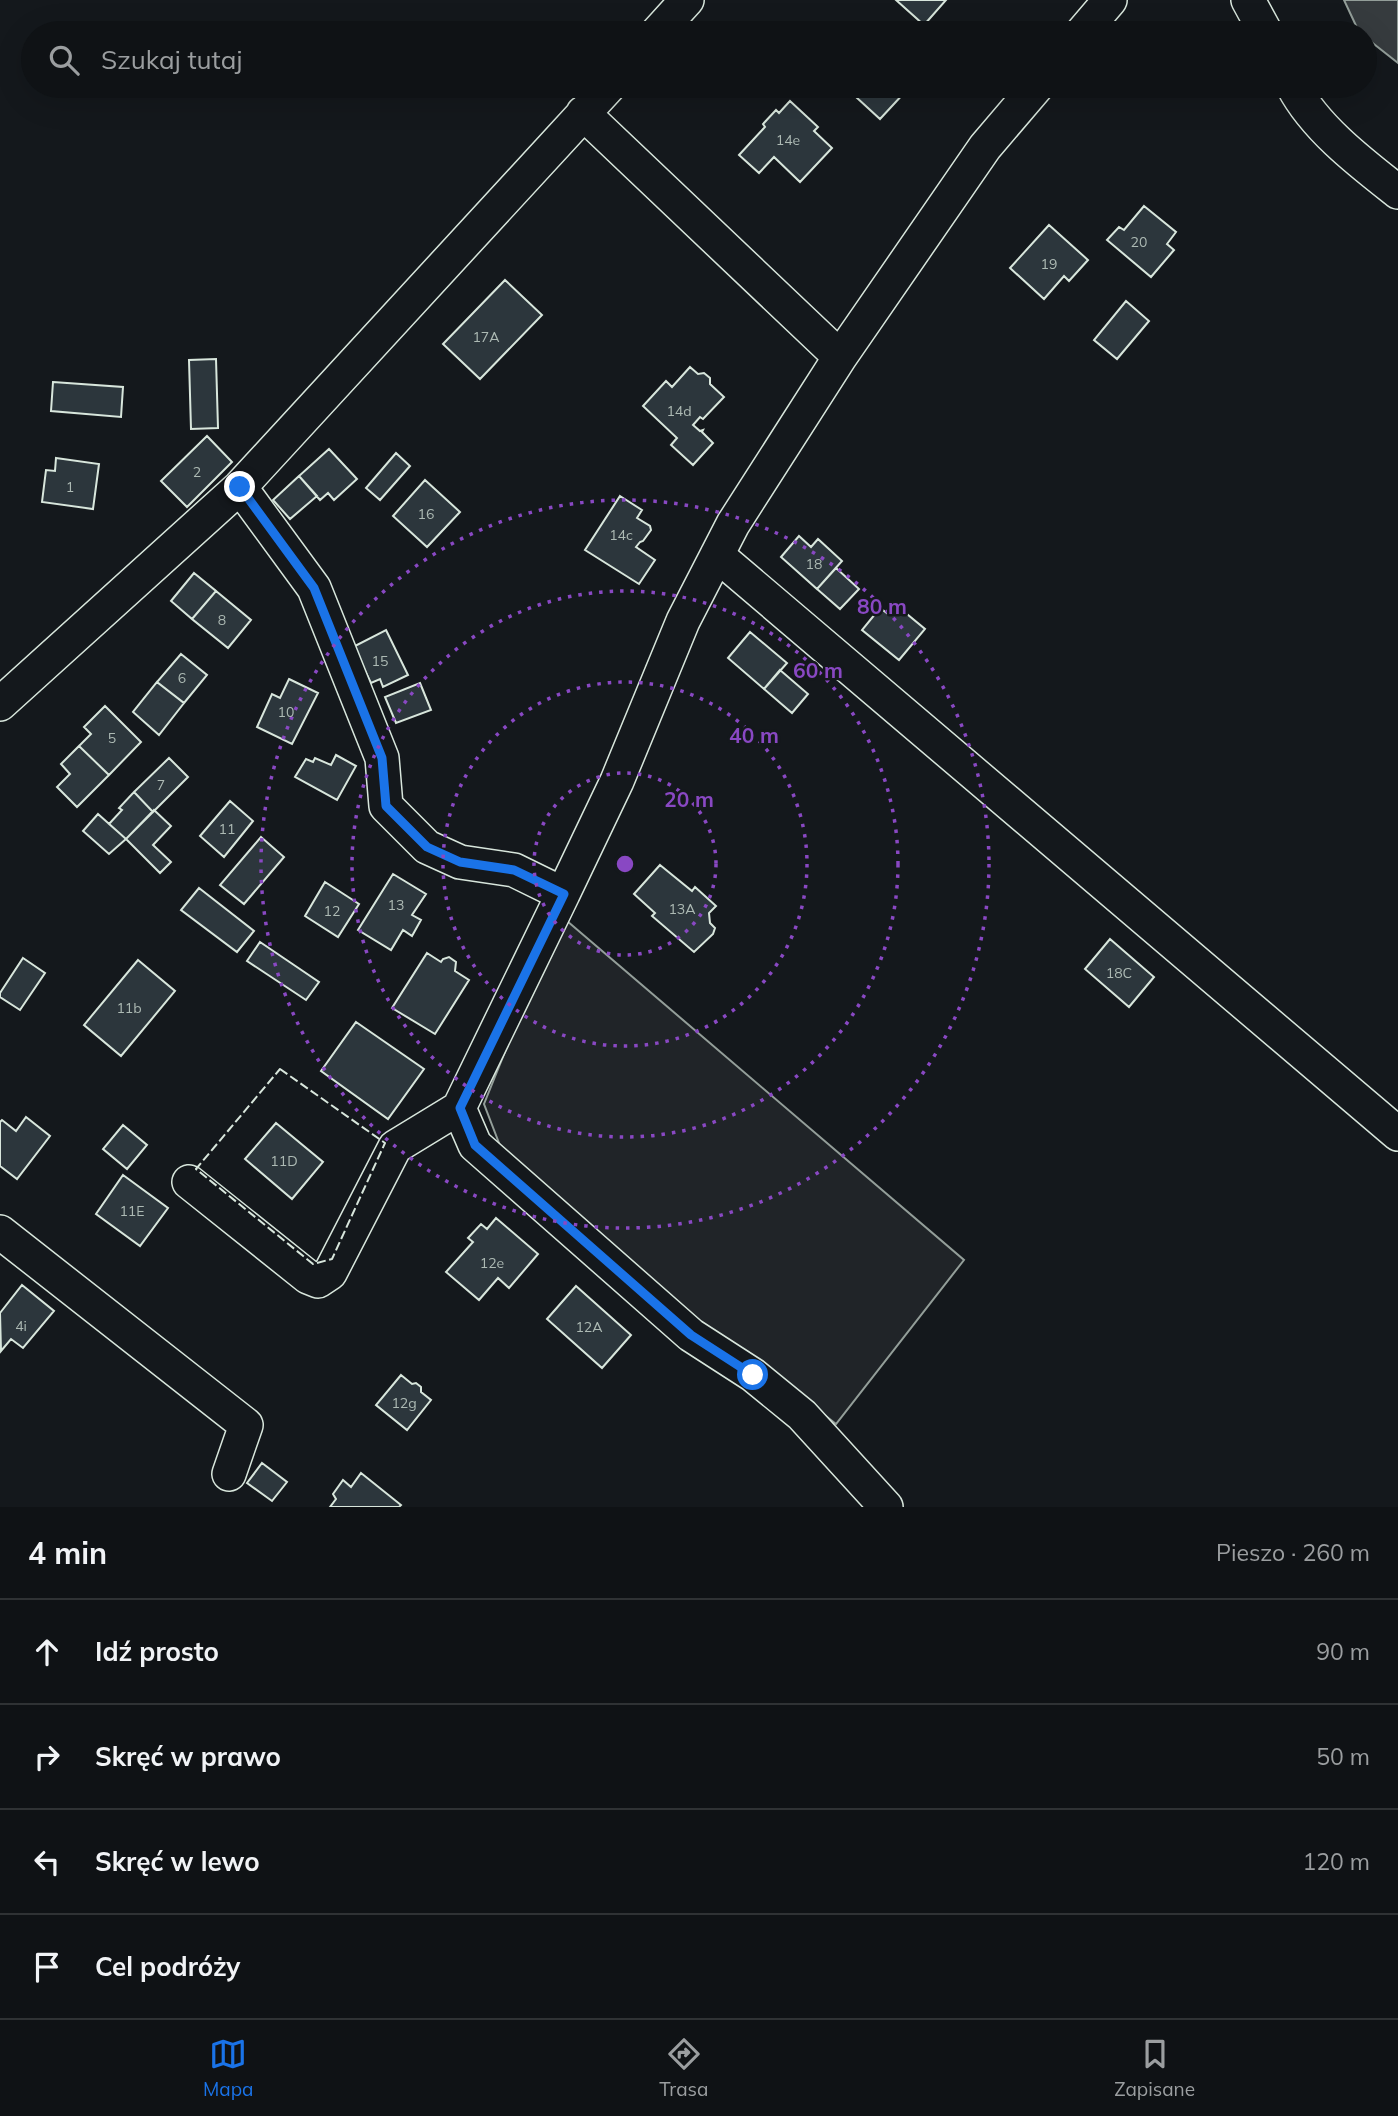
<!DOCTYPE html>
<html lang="pl">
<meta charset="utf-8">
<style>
:root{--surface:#0f1215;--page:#1d2022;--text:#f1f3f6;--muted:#9b9ea0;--line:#2f3234;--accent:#1a73e8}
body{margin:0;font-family:Mulish,sans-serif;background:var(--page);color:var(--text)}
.stop{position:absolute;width:21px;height:21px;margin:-16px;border:5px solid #1a73e8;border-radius:50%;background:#fff}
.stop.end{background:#1a73e8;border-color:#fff;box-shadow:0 2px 7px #0008}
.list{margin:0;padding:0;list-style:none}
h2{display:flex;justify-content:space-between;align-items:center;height:91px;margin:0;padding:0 28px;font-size:30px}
h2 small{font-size:23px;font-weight:400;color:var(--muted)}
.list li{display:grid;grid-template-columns:46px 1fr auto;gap:21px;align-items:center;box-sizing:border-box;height:105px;padding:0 28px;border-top:2px solid var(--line)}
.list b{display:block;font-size:26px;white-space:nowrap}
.list em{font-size:23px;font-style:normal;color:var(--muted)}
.icon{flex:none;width:38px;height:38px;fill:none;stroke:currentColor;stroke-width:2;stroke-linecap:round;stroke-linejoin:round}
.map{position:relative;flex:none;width:1398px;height:1507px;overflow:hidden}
.search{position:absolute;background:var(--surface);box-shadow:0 7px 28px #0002;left:21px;right:21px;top:21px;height:77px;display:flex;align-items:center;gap:18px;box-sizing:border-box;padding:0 24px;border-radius:38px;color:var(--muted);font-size:26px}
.sheet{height:511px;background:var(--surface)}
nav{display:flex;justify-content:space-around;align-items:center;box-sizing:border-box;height:98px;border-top:2px solid var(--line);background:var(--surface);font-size:19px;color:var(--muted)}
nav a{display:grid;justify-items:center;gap:4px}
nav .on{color:var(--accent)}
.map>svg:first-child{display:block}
</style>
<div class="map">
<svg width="1398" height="1507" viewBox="0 0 1398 1507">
<rect width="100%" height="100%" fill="#14181c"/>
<!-- green -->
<path fill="#202428" stroke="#939e99" stroke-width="2" d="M 560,915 L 964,1260 L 836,1424 L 749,1355 L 713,1343 L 504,1156 L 484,1104 Z"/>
<!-- water -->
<path fill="#363b3e" stroke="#939e99" stroke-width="2" d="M 1344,0 L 1398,0 L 1398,63 L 1365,37 L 1365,33 L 1359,32 Z"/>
<!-- building -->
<path fill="#2c363c" stroke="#d8e6dc" stroke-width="2" d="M 896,0 L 946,0 L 924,25 Z
M 844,86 L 898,86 L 905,92 L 880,119 Z
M 790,101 L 818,127 L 814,131 L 832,148 L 800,182 L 774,157 L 759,173 L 739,155 L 765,127 L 763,124 L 776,110 L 779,113 Z
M 1144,206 L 1176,232 L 1167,244 L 1174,250 L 1151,277 L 1107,240 L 1119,227 L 1124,230 Z
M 1049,225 L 1088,260 L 1069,281 L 1064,276 L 1044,299 L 1010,268 Z
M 505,280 L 542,315 L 480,379 L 443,344 Z
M 1126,301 L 1149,321 L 1117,359 L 1094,340 Z
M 216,359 L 218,428 L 191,429 L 189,360 Z
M 690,367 L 698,374 L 704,373 L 710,378 L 710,384 L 724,397 L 703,419 L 700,417 L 693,425 L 700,431 L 703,430 L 702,432 L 713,443 L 693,465 L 671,445 L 677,438 L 643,406 L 666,381 L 672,387 Z
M 53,382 L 123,387 L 121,417 L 51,411 Z
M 207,436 L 232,462 L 187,507 L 161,481 Z
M 329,449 L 357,479 L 334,500 L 328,493 L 320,500 L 299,476 Z
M 396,453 L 410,466 L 380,500 L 366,488 Z
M 56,458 L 99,464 L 93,509 L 42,502 L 46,470 L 55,471 Z
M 299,476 L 317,496 L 290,519 L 273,500 Z
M 425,480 L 460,512 L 427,547 L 393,516 Z
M 620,496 L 642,510 L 637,518 L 650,526 L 651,530 L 643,541 L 640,542 L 636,547 L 655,560 L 639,584 L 585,550 Z
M 799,536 L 811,547 L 818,539 L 842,561 L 817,589 L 781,557 Z
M 836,568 L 859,589 L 840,609 L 817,589 Z
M 194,573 L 216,591 L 192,619 L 171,601 Z
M 216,591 L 251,620 L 228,648 L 192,619 Z
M 896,605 L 925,629 L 899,660 L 862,630 L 880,608 L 888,614 Z
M 386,630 L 408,675 L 383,687 L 380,679 L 371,683 L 353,647 Z
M 750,632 L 787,663 L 764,689 L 728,658 Z
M 181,654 L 207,675 L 184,703 L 157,682 Z
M 780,670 L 808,694 L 792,713 L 764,689 Z
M 289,679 L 318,693 L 292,744 L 257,727 L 272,694 L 280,698 Z
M 157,682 L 184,703 L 159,735 L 133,712 Z
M 420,683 L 431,710 L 396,723 L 385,697 Z
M 105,706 L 141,742 L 109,775 L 79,746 L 91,734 L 84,727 Z
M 79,746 L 109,775 L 77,807 L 57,787 L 70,774 L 61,764 Z
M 336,755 L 356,766 L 337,800 L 295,777 L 306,759 L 313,762 L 315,758 L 331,765 Z
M 169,758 L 188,777 L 153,812 L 134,792 Z
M 134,792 L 153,812 L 126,839 L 109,824 L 122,810 L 119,808 Z
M 230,801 L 253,821 L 224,857 L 200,836 Z
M 154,810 L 171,826 L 153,845 L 171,862 L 160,873 L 126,839 Z
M 98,814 L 126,839 L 109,854 L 83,831 Z
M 261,837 L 284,857 L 244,904 L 220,885 Z
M 660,865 L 692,891 L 695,887 L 716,906 L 709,913 L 710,923 L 715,928 L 713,934 L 694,952 L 652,916 L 655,913 L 634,894 Z
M 393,874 L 426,894 L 412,915 L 421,920 L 412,936 L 403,930 L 391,950 L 358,930 Z
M 325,882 L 359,904 L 338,937 L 305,916 Z
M 199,888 L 254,931 L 237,952 L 181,910 Z
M 1110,939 L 1154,977 L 1129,1007 L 1085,969 Z
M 260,942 L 319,982 L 306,1000 L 247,961 Z
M 427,953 L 441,962 L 443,959 L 449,957 L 456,962 L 455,971 L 469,980 L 435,1034 L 392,1008 Z
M 23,958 L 45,973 L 20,1010 L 0,997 L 0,993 Z
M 138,960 L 175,991 L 121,1056 L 84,1025 Z
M 356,1022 L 424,1069 L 388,1119 L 321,1071 Z
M 26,1117 L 50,1136 L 17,1179 L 0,1166 L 0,1122 L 2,1120 L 16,1131 Z
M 276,1123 L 323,1162 L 292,1199 L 245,1159 Z
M 123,1125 L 147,1145 L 127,1169 L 103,1149 Z
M 123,1175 L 168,1208 L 140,1246 L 96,1214 Z
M 496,1218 L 538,1254 L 509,1288 L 498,1278 L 479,1300 L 446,1272 L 473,1242 L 468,1238 L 481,1224 L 487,1229 Z
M 22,1285 L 54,1311 L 23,1348 L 11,1339 L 1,1351 L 0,1313 Z
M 576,1286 L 631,1335 L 602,1368 L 547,1319 Z
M 401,1375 L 412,1384 L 416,1383 L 421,1387 L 421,1392 L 431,1400 L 407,1430 L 376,1405 Z
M 262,1463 L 287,1482 L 272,1501 L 247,1483 Z
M 361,1473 L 401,1505 L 399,1507 L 330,1507 L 336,1499 L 333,1494 L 343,1480 L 351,1487 Z"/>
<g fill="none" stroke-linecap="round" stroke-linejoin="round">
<defs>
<path id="minor" d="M 1248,0 L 1266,33
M 657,33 L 687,0
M 1082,33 L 1110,0
M 1293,86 C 1315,128 1361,163 1398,192
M 583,113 L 840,357
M 717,555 L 1398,1134
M 0,704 L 240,487 L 609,86
M 563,894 L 617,781 L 683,621 L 733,524 L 840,357 L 985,147 L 1037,86
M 459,1108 L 475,1145 L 691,1335 L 753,1375 L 802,1415 L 886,1507
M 189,1182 L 308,1277 L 318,1281 L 330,1273 L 395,1147 L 459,1108 L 563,894 L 514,870 L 460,862 L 427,847 L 386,806 L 382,758 L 314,588 L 240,487
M 0,1232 L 246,1425 L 229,1474"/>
</defs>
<!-- minor casing -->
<use href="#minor" stroke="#d8e6dc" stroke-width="36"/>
<!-- minor -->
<use href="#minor" stroke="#14181c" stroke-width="33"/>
<!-- fence -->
<path stroke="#d8e6dc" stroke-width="2" stroke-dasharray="9 3.5" stroke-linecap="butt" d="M 280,1069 L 385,1143 L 332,1259 L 313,1264 L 196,1169 Z"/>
</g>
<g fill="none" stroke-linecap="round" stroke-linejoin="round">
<!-- route -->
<path stroke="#1a73e8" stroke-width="9" d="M 240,487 L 314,588 L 382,758 L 386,806 L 427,847 L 460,862 L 514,870 L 564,894 L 460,1108 L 475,1145 L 691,1335 L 753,1375"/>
</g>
<!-- distance rings -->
<g fill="none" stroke="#8948c3" stroke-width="3.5" stroke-dasharray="3.5 7">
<circle cx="625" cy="864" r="91"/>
<circle cx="625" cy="864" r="182"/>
<circle cx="625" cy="864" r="273"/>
<circle cx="625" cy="864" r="364"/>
</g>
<g text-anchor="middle" stroke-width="5" stroke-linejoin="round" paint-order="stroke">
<!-- number labels -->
<g font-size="14" fill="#adbab4">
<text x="788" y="145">14e</text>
<text x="1139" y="247">20</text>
<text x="1049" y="269">19</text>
<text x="486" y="342">17A</text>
<text x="679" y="416">14d</text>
<text x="197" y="477">2</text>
<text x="70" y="492">1</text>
<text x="426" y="519">16</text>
<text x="621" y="540">14c</text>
<text x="814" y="569">18</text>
<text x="222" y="625">8</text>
<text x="380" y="666">15</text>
<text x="182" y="683">6</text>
<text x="286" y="717">10</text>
<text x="112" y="743">5</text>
<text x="161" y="790">7</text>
<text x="227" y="834">11</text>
<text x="396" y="910">13</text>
<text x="682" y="914">13A</text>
<text x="332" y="916">12</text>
<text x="1119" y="978">18C</text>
<text x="129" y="1013">11b</text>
<text x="284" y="1166">11D</text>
<text x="132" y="1216">11E</text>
<text x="492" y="1268">12e</text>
<text x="21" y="1331">4i</text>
<text x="589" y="1332">12A</text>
<text x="404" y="1408">12g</text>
</g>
</g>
<circle cx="625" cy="864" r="10" fill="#8948c3" stroke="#14181c" stroke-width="3.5"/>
<g font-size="21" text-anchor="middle" font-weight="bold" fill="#8948c3" stroke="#14181c" stroke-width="5" stroke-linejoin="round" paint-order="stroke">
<text x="882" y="614">80 m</text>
<text x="818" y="678">60 m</text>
<text x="754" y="743">40 m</text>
<text x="689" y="807">20 m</text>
</g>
</svg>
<div class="stop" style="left:753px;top:1375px"></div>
<div class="stop end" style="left:240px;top:487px"></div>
<div class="search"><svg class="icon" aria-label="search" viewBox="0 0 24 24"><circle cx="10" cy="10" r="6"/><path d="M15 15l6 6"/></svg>Szukaj tutaj</div>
</div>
<section class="sheet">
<h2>4 min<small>Pieszo · 260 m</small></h2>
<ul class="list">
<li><svg class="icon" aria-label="ahead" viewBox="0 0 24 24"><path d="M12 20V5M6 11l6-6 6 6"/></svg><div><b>Idź prosto</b></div><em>90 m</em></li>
<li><svg class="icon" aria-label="right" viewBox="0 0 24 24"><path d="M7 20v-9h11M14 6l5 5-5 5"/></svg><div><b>Skręć w prawo</b></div><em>50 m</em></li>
<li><svg class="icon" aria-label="left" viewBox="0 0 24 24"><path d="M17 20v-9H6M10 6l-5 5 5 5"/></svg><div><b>Skręć w lewo</b></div><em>120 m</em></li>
<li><svg class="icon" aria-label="arrive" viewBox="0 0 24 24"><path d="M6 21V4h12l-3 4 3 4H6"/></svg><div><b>Cel podróży</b></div></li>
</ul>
</section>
<nav>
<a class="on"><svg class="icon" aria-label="map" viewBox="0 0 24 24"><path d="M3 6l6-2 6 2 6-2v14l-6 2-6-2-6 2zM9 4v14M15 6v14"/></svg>Mapa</a>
<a><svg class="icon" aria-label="directions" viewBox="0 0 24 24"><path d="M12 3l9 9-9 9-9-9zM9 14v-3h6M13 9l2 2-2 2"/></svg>Trasa</a>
<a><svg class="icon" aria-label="saved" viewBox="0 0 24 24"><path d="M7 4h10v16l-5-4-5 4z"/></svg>Zapisane</a>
</nav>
